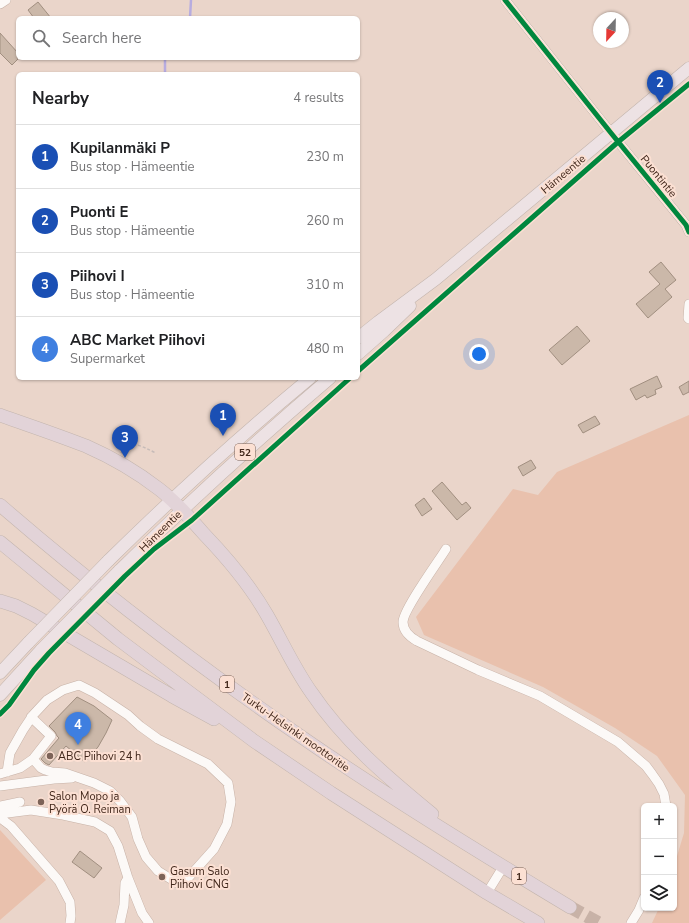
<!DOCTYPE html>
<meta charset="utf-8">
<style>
:root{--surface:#fff;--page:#f6f6f6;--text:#202124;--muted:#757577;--line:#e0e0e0;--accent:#0b8043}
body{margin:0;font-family:"Nunito Sans",sans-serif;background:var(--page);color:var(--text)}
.controls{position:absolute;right:12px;bottom:12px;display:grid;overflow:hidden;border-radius:6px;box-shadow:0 1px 3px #0004}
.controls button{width:36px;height:36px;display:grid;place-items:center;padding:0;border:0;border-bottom:1px solid var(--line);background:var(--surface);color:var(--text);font:20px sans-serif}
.compass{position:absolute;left:593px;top:12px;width:36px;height:36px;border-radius:50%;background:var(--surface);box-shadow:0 1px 3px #0004;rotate:202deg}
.you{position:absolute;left:479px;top:354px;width:14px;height:14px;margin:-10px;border:3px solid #fff;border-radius:50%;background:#1a73e8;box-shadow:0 0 0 6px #1a73e833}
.badge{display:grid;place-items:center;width:26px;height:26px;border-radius:50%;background:var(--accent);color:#fff;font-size:13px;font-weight:700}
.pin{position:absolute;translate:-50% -33px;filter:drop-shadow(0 1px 2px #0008)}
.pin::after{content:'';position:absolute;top:21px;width:14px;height:12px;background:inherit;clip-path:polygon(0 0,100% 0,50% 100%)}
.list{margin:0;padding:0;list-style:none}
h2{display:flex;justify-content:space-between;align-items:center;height:52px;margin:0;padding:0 16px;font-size:17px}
h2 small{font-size:13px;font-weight:400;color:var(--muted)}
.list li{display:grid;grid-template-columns:26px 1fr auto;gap:12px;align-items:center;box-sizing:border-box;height:64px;padding:0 16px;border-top:1px solid var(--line)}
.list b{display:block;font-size:15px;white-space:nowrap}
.list p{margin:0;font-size:13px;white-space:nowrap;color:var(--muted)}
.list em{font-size:13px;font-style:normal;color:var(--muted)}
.icon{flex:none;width:22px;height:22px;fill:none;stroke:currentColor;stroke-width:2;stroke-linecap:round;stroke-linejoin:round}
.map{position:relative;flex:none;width:689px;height:923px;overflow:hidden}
.search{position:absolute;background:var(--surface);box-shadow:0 1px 3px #0004;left:16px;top:16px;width:344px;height:44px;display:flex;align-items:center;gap:10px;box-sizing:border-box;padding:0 14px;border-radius:6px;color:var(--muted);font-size:15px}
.panel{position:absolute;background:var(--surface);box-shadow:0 1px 3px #0004;left:16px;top:72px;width:344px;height:308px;border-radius:6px}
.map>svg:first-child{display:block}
</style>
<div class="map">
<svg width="689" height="923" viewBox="0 0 689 923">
<rect width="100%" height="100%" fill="#ead5ca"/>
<!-- green -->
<path fill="#e9c1ad" d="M 689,415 L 689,923 L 652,923 L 659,908 L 674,908 L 674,866 L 684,833 L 685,795 L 657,756 L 615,728 L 543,687 L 424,635 L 416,617 L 513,489 L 538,495 L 557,472 Z
M 0,830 L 46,880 L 0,920 Z"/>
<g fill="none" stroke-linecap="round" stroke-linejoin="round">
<!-- stream -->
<path stroke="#b7acdf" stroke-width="2.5" d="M 190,18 L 191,0
M 165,74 L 165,58"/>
</g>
<!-- building -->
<path fill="#cbb8a9" stroke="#a18f80" d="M 38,2 L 51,18 L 34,18 L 28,10 Z
M 0,33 L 18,53 L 18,59 L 12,65 L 0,53 Z
M 661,262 L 676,280 L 665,289 L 672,297 L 648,318 L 636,304 L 660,284 L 649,272 Z
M 577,326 L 590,341 L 562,365 L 549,350 Z
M 657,376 L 662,387 L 655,390 L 656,394 L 647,398 L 645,395 L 636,400 L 630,389 Z
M 689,381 L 689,392 L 683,395 L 679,387 Z
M 595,416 L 600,424 L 583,433 L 578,425 Z
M 531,460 L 536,468 L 523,476 L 518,467 Z
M 442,482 L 462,505 L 466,502 L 471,508 L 457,520 L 432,491 Z
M 424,498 L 432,509 L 422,516 L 415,505 Z
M 77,697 L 94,706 L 112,720 L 106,733 L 98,747 L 85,762 L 66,746 L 49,765 L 45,763 L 41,759 L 59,738 L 57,736 L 55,732 L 49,726 Z
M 80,851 L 102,868 L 94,878 L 72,862 Z"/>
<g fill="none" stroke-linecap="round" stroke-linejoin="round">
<!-- highway-tunnel -->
<path stroke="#c8b2a7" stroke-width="13" stroke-dasharray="13 6" stroke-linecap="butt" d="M 570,907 L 599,923"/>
<defs>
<path id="minor" d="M 505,0 L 611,133 L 686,225 L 689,232
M 0,4 L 6,0
M 689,304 L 688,318 L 689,319
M 446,549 C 438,562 403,610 403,622 C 403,631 410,637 417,641 L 478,670 L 540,696 L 618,742 L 646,766 L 652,774 L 659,784 L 664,794 L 666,806
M 31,717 L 51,736 L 33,759
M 0,774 L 20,768 L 33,759 L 41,768 L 45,770 L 52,772 L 65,773 L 94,783 L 110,791 L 120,801 L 132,817 L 138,839 L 146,857 L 158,871 L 179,884 L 188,878 L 214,849 L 227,824 L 231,802 L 228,783 L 208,764 L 158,739 L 140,726 L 128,715 L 95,693 L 79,685 L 63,690 L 47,700 L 33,715 L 23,730 L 10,753 L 7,772
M 0,786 L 54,779 L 72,778
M 0,806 L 20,802
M 0,814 L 31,810 L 63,815 L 95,822 L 110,831 L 118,846 L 128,878 L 142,913 L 149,923
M 0,815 L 3,820 L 11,826 L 59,881 L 70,902 L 71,916 L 70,923
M 487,893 L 503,867
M 120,923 L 124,905 L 125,883 L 128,878
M 631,923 L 639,910 L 644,898"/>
<path id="major" d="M 358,338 L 378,322 L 436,279 L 689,68
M 358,354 L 384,331 L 410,306
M 108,561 C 173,497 240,436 310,378
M 119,571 C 187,504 257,440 330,378
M 0,673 L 29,642
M 0,695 L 42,649"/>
<path id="highway" d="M 0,415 C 28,425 58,435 86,446 C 111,457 137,472 159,489 C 176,502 190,518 204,534 C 228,559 250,585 267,615 C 282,641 294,668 311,692 C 344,741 387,777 432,814
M 0,505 C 96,588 198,666 303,738 C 390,798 480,853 570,907
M 0,542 L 118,639 L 254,741 L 331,793 L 487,893 L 538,923
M 0,601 L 16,606 L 32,614 L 172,696 L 214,719"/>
</defs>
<!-- minor casing -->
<use href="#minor" stroke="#c7b2a7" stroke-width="10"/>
<!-- major casing -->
<use href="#major" stroke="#c3b5ae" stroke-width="13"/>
<!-- highway casing -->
<use href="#highway" stroke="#c3b5ae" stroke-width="14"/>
<!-- path -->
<path stroke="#c6bbb8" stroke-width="1.5" stroke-dasharray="3 2" stroke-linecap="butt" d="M 121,453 C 132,438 142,447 156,453"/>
<!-- minor -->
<use href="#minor" stroke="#fcf9f7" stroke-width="9"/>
<!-- major -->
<use href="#major" stroke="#ede2e4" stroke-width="12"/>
<!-- highway -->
<use href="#highway" stroke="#e2d3d8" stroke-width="13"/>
<defs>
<path id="major-bridge" d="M 29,642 L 108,561
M 42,649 L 119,571"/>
</defs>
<!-- major-bridge casing -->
<use href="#major-bridge" stroke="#c3b5ae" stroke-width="13" stroke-linecap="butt"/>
<!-- major-bridge -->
<use href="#major-bridge" stroke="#ede2e4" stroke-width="12"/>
<defs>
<path id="cycleway" d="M 505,0 L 611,133 L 686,225 L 689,232
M 358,371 L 618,142 L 689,84
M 0,714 L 9,705 L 34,670 L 49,653 L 125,576 L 154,549 L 192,520 L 350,378"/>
</defs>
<!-- cycleway casing -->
<use href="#cycleway" stroke="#fce0d3" stroke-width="8"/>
<!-- cycleway -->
<use href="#cycleway" stroke="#00873e" stroke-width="5"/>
</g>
<!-- markers -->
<g fill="#7c6358" stroke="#fce0d3" stroke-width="1.5">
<circle cx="50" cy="756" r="4"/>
<circle cx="41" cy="802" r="4"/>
<circle cx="162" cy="877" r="4"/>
</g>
<g text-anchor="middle" stroke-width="4" stroke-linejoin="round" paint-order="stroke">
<!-- shield labels -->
<g fill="#fce0d3" stroke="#785e52" stroke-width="1">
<rect x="235" y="444" width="20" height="16" rx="3"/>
<rect x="220" y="676" width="14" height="16" rx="3"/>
<rect x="512" y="868" width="14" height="16" rx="3"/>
</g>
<g font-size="10" font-weight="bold" fill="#40261a">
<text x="245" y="456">52</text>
<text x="227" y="688">1</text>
<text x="519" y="880">1</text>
</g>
<!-- street labels -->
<g font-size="11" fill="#40261a" stroke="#fce0d3">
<text transform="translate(563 174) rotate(-40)" y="4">Hämeentie</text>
<text transform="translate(659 176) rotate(51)" y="4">Puontintie</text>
<text transform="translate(160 531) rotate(-44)" y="4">Hämeentie</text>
<text transform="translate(296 732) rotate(35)" y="4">Turku-Helsinki moottoritie</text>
</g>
<!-- poi labels -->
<g font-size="11" fill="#40261a" stroke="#fce0d3" text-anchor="start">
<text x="58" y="760">ABC Piihovi 24 h</text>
<text x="49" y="800">Salon Mopo ja<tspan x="49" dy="13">Pyörä O. Reiman</tspan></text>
<text x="170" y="875">Gasum Salo<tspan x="170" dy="13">Piihovi CNG</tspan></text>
</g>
</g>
</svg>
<div class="controls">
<button>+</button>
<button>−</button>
<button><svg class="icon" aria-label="layers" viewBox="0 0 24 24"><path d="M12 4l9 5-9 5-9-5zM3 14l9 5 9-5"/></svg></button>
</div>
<svg class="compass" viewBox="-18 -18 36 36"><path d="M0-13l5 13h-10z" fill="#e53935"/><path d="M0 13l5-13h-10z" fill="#757577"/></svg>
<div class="you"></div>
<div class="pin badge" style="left:223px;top:436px;background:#1a4fb4">1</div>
<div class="pin badge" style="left:660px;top:103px;background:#1a4fb4">2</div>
<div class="pin badge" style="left:125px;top:458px;background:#1a4fb4">3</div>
<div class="pin badge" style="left:78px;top:745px;background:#3f7fe0">4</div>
<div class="search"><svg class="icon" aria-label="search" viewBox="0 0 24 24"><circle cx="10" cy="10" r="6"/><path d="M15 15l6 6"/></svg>Search here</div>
<section class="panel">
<h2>Nearby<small>4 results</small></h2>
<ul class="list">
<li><span class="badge" style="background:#1a4fb4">1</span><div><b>Kupilanmäki P</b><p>Bus stop · Hämeentie</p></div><em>230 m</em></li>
<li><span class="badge" style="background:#1a4fb4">2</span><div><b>Puonti E</b><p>Bus stop · Hämeentie</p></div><em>260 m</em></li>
<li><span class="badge" style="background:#1a4fb4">3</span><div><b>Piihovi I</b><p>Bus stop · Hämeentie</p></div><em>310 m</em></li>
<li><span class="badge" style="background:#3f7fe0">4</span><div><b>ABC Market Piihovi</b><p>Supermarket</p></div><em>480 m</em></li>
</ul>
</section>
</div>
